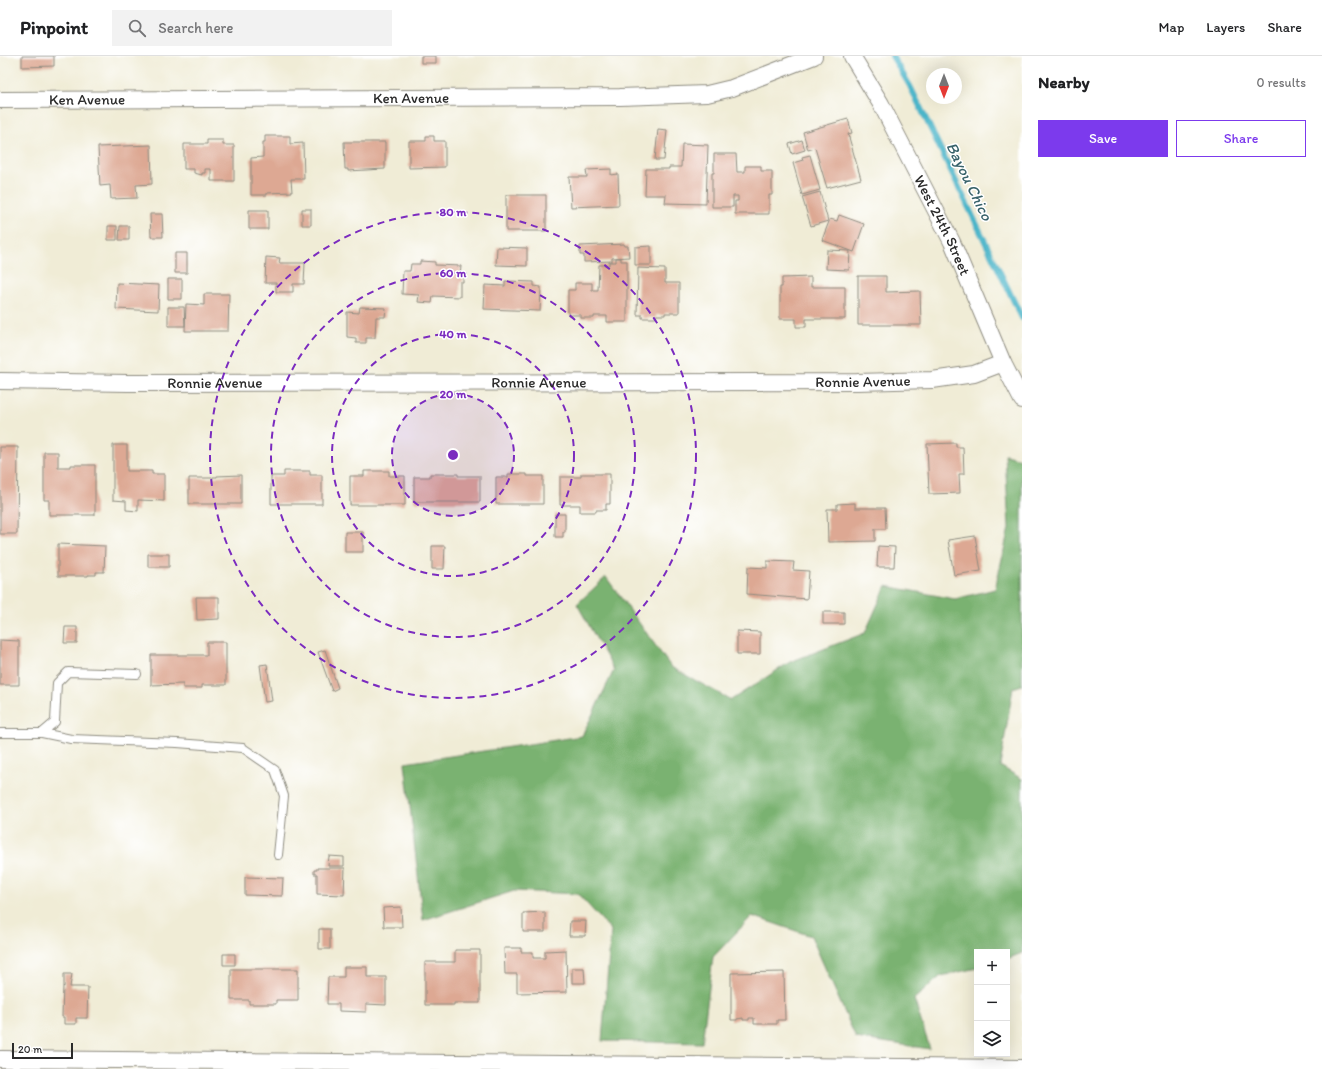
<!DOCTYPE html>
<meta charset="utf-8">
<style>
:root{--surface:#fff;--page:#f2f2f2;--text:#202124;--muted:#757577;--line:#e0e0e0;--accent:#7c3aed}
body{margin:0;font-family:Itim,sans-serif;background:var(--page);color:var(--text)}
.controls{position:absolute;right:12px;bottom:12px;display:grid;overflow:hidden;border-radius:0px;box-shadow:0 4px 16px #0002}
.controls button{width:36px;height:36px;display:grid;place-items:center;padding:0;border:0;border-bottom:1px solid var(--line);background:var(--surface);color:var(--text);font:20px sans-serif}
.compass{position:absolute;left:926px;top:12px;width:36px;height:36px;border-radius:50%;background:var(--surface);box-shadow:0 4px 16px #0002;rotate:180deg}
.scale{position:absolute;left:12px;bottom:10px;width:61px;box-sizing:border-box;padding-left:4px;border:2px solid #2b2b2b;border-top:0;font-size:11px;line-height:14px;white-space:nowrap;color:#2b2b2b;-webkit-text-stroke:3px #fff;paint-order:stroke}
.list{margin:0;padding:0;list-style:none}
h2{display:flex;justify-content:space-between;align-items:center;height:52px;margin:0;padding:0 16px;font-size:17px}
h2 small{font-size:13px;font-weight:400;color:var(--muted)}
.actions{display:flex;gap:8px;padding:12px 16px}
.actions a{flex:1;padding:9px 0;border:1px solid var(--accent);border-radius:0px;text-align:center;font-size:14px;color:var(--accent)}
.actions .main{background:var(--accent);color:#fff}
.icon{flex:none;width:22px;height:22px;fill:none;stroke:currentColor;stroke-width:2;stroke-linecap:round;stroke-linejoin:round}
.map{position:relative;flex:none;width:1022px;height:1013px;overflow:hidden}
header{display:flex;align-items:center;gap:24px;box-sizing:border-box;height:56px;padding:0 20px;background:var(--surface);border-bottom:1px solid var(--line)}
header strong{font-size:19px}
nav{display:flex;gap:22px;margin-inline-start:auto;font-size:14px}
.search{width:280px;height:36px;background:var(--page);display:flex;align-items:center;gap:10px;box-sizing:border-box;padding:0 14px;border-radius:0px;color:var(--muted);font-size:15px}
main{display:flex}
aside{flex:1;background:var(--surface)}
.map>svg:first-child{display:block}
</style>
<header>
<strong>Pinpoint</strong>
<div class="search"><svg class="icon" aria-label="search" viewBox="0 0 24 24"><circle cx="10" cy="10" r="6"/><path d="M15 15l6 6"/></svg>Search here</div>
<nav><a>Map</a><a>Layers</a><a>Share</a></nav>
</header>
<main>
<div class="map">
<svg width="1022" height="1013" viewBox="0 0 1022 1013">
<rect width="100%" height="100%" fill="#fff"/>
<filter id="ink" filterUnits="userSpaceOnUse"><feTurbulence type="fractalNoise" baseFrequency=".025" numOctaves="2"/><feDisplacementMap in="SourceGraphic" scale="8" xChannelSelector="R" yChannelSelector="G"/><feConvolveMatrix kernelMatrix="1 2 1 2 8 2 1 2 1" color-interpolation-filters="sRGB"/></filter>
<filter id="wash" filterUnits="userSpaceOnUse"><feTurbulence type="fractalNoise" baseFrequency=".012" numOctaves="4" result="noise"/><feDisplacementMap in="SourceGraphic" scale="16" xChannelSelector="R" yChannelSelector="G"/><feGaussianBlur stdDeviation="0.9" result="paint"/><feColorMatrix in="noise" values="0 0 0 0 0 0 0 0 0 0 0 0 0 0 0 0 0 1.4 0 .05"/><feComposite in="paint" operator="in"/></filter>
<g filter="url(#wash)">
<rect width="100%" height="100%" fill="#f0ecd6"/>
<!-- forest -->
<path fill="#7ab271" stroke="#526e4e" d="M 1005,399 L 1022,403 L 1022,629 L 1013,632 L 1000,710 L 1022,723 L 1022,897 L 1007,903 L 1007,896 L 977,896 L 977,912 L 941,920 L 914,943 L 930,993 L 856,982 L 811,880 L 752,860 L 713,901 L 702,987 L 602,985 L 611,874 L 578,838 L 514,835 L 423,864 L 405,707 L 582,680 L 614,614 L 577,548 L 606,521 L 671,611 L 731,644 L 790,606 L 865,577 L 886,530 L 955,543 L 995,533 L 1009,472 Z"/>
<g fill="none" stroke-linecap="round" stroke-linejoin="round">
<!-- stream -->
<path stroke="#4bb5c9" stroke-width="6" d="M 892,0 L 910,30 L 1022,262"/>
</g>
<g id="blocks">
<!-- building -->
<path fill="#dda893" d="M 22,0 L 54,0 L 54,10 L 22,11 Z
M 421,0 L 436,0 L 436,7 L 421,7 Z
M 848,63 L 852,77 L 848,78 L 861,123 L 827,132 L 815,92 L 808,94 L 803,76 Z
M 658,73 L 667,74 L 664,104 L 655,104 Z
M 265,80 L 290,80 L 290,88 L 303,87 L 304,123 L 291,123 L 292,136 L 267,137 L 267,139 L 251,139 L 251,102 L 263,101 L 263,86 L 265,86 Z
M 426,80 L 434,80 L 434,85 L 445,85 L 445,111 L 409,112 L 409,85 L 426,85 Z
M 207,84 L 223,84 L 223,89 L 234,89 L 234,125 L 211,125 L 211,113 L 205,113 L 205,117 L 202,117 L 202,119 L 194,117 L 194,113 L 184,113 L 184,88 L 207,88 Z
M 802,84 L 805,94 L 792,98 L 789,88 Z
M 344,86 L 385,86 L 385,113 L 348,115 L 348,113 L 345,113 Z
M 682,88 L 708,89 L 706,148 L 665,147 L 666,139 L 645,139 L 646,113 L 669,113 L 669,111 L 681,111 Z
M 151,89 L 152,128 L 136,129 L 137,142 L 111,143 L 110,129 L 100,130 L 98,91 Z
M 714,98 L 736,98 L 737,116 L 745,116 L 745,110 L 761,110 L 761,115 L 772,115 L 772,139 L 769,139 L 769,158 L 735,158 L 735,145 L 738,145 L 738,140 L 733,140 L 733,151 L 712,151 L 712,117 L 714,117 Z
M 810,99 L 820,134 L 802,139 L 793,107 L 803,104 L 802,101 Z
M 611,113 L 611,119 L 618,118 L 619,149 L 571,151 L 569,121 L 587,121 L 586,114 Z
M 820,136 L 828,165 L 811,170 L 802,141 Z
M 506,139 L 546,139 L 546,175 L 506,175 Z
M 302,153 L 311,153 L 311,169 L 302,169 Z
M 249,154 L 268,154 L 268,173 L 249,173 Z
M 150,158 L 162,158 L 163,181 L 151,181 Z
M 839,159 L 864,168 L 854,196 L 822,184 L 830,163 L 837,165 Z
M 108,170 L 117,170 L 117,184 L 108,184 Z
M 120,170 L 129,170 L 129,184 L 119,184 Z
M 624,188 L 625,190 L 628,190 L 629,201 L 612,202 L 612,205 L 584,206 L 584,199 L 580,199 L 580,190 Z
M 651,190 L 651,209 L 635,209 L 635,191 Z
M 497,191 L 527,192 L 527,210 L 496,209 Z
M 827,194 L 850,195 L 849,214 L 826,213 Z
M 175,197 L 187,197 L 187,217 L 175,217 Z
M 266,201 L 280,202 L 279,207 L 305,207 L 304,228 L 293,228 L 293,236 L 276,236 L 276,227 L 265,227 Z
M 616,202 L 621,202 L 621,205 L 627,205 L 627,266 L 607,266 L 607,260 L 594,260 L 594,262 L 581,262 L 581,259 L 568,259 L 568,234 L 575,234 L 575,227 L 592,227 L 592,234 L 598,234 L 599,209 L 609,209 L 609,206 L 616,206 Z
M 420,205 L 435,206 L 435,209 L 461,210 L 460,220 L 463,220 L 463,226 L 460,226 L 460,241 L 433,240 L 432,247 L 418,246 L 419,239 L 402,238 L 403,215 L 410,215 L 411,208 L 420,208 Z
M 638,212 L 665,213 L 665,227 L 679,227 L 679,257 L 665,257 L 665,259 L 656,259 L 656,262 L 642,262 L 642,259 L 637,259 Z
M 858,220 L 886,220 L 886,236 L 920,235 L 921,269 L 858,269 Z
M 811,221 L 811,231 L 845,231 L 845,263 L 806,263 L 806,271 L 796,271 L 796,263 L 780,263 L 780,231 L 782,231 L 782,222 Z
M 168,223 L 182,223 L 182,243 L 168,243 Z
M 505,225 L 534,226 L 534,230 L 541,231 L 540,255 L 484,253 L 485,229 L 505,230 Z
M 117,227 L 159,229 L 158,255 L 116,253 Z
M 204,238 L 229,238 L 228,275 L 185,275 L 186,248 L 204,249 Z
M 168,251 L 184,251 L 185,270 L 168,270 Z
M 360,251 L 386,252 L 385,261 L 376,261 L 375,282 L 366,282 L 366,287 L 356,287 L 356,282 L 347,281 L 347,256 L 359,257 Z
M 956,387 L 956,391 L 963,391 L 964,418 L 959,418 L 960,437 L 929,438 L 927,388 Z
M 113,389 L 127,389 L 127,415 L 152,415 L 152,418 L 164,418 L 164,445 L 138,444 L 138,455 L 126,454 L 126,445 L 113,444 Z
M 0,391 L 18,391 L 17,478 L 0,478 Z
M 44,396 L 58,396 L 58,411 L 71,411 L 71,409 L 95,409 L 95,459 L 49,459 L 49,444 L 44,444 Z
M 284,415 L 310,415 L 310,419 L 322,419 L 322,448 L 271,448 L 271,420 L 284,420 Z
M 364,415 L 389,415 L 389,420 L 405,420 L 405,449 L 350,449 L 350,420 L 364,420 Z
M 430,418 L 458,418 L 458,420 L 480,420 L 480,446 L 414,446 L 414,421 L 430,421 Z
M 508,418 L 527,418 L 527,420 L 543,420 L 543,448 L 496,448 L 496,421 L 508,421 Z
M 581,418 L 610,418 L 610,448 L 606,448 L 606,454 L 596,454 L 596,456 L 580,456 L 580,449 L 560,449 L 560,421 L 581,421 Z
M 241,419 L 241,448 L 189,448 L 189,422 L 213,422 L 213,421 L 217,421 L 217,420 Z
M 855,447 L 855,452 L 885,452 L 886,473 L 875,473 L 875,485 L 828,486 L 827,453 L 837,453 L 837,448 Z
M 555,458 L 565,458 L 565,476 L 563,476 L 563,481 L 555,481 Z
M 345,476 L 363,476 L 363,496 L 345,496 Z
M 975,480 L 981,515 L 954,519 L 948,484 Z
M 58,488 L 105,490 L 104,516 L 96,516 L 96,519 L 88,519 L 88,520 L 58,520 Z
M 432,490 L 445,490 L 444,513 L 432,513 Z
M 878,490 L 895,491 L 894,511 L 877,511 Z
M 148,498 L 169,498 L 169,511 L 148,511 Z
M 767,505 L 794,506 L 793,514 L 809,515 L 807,543 L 747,538 L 748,511 L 767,512 Z
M 196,541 L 219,541 L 219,563 L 197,564 Z
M 823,556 L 844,556 L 844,568 L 823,568 Z
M 65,571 L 77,571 L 77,587 L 64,587 Z
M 737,575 L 760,576 L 760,598 L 737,598 Z
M 0,584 L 19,585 L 19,629 L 0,629 Z
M 207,586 L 226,586 L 226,629 L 202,629 L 202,632 L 183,632 L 183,628 L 151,629 L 151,599 L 207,599 Z
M 325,594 L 338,632 L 332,635 L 318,596 Z
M 267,608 L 272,645 L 265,646 L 260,609 Z
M 329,800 L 344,801 L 344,810 L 328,810 Z
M 317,812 L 345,812 L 344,839 L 317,838 L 317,818 L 314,818 L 314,814 L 317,814 Z
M 245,821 L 283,822 L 282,840 L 245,839 Z
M 401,851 L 402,871 L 384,871 L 383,852 Z
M 545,856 L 545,876 L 523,876 L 523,857 Z
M 570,865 L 586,865 L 585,880 L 569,880 Z
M 319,873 L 330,873 L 330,893 L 319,893 Z
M 504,892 L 521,892 L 521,896 L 533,896 L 533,902 L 545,902 L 545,895 L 566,894 L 567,936 L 517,937 L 517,918 L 505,918 Z
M 455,894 L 480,894 L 480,947 L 454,947 L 454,949 L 425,949 L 425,906 L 455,906 Z
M 223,898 L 235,898 L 235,909 L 223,909 Z
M 344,911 L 367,911 L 367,921 L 386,921 L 386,949 L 366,948 L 366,956 L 339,955 L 339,948 L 327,948 L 328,921 L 344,921 Z
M 572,912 L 584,912 L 585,927 L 572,927 Z
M 231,913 L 298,913 L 298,944 L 276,944 L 276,948 L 249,948 L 249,944 L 231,944 Z
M 784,916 L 785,964 L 777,964 L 777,968 L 754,968 L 754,962 L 749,962 L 749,964 L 743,964 L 743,962 L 737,963 L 737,964 L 731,964 L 731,917 Z
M 64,918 L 72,918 L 70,931 L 88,931 L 87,962 L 76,962 L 76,968 L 64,968 L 64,961 L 62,961 L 63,930 L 64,931 Z"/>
</g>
</g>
<g filter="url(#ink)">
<use href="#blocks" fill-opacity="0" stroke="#8e8c80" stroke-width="1"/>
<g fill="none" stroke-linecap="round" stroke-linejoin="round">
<defs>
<path id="service" d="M 0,677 L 42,677 L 55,666 L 57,627 L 68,616 L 137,618
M 42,677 L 71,683 L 177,687 L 243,692 L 275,714 L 284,740 L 278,799"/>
<g id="minor">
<path id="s1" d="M 852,0 L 881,48 L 952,186 L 1003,307 L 1022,344"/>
<path id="s2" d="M 0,44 L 620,41 L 707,38 L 732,32 L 814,0"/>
<path id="s3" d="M 0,325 L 128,327 L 857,326 L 932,324 L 974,318 L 1003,307"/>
<path d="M 0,1003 L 1022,1012"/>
</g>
</defs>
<!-- service casing -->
<use href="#service" stroke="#8e8c80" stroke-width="10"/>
<!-- minor casing -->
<use href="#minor" stroke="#8e8c80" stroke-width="18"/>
<!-- service -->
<use href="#service" stroke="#fff" stroke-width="8"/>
<!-- minor -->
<use href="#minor" stroke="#fff" stroke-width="16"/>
</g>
</g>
<!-- distance rings -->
<circle cx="453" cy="399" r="61" fill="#7b2cbf" fill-opacity=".12"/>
<g fill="none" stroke="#7b2cbf" stroke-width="2" stroke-dasharray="7 5">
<circle cx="453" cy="399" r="61"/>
<circle cx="453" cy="399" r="121"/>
<circle cx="453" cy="399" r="182"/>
<circle cx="453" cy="399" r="243"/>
</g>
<g text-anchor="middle" stroke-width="3" stroke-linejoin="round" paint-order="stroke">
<!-- street labels -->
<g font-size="15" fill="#2b2b2b" stroke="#fff">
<text dy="5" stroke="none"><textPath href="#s2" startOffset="411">Ken Avenue</textPath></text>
<text dy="5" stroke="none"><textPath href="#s2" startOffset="87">Ken Avenue</textPath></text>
<text dy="5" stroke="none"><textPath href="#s1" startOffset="192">West 24th Street</textPath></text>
<text dy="5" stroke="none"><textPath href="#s3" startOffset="863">Ronnie Avenue</textPath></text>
<text dy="5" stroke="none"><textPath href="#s3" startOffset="539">Ronnie Avenue</textPath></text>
<text dy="5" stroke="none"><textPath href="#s3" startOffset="215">Ronnie Avenue</textPath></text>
</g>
<!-- water labels -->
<g font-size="16" font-style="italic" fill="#38626a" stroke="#fff">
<text transform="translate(970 125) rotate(64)" y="6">Bayou Chico</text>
</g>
</g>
<circle cx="453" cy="399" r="6" fill="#7b2cbf" stroke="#fff" stroke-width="2"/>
<g font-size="12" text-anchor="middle" font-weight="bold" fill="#7b2cbf" stroke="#fff" stroke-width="3" stroke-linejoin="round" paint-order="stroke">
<text x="453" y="160">80 m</text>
<text x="453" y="221">60 m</text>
<text x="453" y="282">40 m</text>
<text x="453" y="342">20 m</text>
</g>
</svg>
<div class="controls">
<button>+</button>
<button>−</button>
<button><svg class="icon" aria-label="layers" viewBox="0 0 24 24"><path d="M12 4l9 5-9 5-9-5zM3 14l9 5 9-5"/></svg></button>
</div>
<svg class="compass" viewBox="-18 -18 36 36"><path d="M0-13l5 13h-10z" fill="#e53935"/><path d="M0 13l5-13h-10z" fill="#757577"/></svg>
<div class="scale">20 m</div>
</div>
<aside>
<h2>Nearby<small>0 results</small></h2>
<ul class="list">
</ul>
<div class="actions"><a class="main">Save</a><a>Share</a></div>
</aside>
</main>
